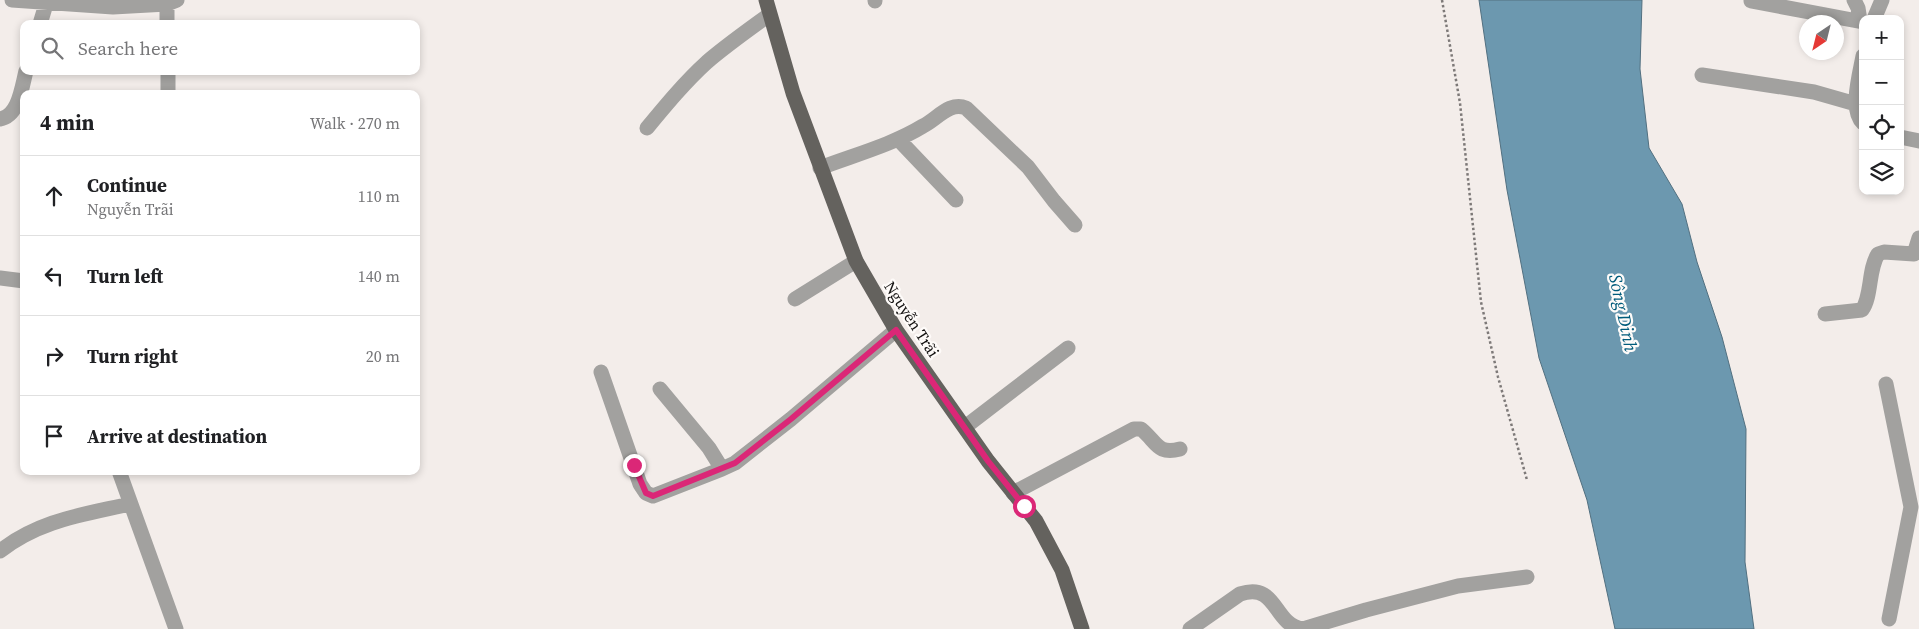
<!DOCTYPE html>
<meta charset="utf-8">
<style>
:root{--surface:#fff;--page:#f6f6f6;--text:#202124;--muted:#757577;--line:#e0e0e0}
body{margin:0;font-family:"Source Serif 4",serif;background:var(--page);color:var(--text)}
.controls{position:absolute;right:15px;top:15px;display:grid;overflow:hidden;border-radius:10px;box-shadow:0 2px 8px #0003}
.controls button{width:45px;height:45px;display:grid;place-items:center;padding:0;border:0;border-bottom:1px solid var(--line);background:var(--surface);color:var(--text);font:25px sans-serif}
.compass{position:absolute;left:1799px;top:15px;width:45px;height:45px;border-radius:50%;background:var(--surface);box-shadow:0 2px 8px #0003;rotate:215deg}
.stop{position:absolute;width:15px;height:15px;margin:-11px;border:4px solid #db2777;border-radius:50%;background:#fff}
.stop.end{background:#db2777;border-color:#fff;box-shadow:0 1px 5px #0008}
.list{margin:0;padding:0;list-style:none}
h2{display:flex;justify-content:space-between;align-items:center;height:65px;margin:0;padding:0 20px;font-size:21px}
h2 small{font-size:16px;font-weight:400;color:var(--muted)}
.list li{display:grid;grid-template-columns:32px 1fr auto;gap:15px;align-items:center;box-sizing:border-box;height:80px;padding:0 20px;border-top:1px solid var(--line)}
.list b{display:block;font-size:19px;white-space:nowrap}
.list p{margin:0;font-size:16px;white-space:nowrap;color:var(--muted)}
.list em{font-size:16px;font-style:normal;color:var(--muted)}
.icon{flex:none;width:28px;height:28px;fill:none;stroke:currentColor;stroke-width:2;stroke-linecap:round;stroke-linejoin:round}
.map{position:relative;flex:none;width:1919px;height:629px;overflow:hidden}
.search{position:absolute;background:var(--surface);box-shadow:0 2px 8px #0003;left:20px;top:20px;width:400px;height:55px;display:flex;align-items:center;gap:12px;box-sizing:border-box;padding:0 18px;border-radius:10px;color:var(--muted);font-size:19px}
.panel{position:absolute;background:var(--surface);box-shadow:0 2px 8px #0003;left:20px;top:90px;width:400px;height:385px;border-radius:10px}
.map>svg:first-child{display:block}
</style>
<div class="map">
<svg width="1919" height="629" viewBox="0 0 1919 629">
<rect width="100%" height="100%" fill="#f3edea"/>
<!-- water -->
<path fill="#6c98af" stroke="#527080" d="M 1479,0 L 1642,0 L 1640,69 L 1649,148 L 1682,204 L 1697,262 L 1722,337 L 1746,429 L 1745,562 L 1754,629 L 1615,629 L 1587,500 L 1539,358 L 1507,190 Z"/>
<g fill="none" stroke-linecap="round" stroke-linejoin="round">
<!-- path -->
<path stroke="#7d7978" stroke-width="2.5" stroke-dasharray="2.5 2.5" stroke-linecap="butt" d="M 1442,0 L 1460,103 L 1481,302 L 1498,377 L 1527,480"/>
<!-- minor -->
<path stroke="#a2a19f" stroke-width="15" d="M 12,0 L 113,7 L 167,4 L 177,0
M 875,0 L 875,1
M 1854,0 L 1858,8 L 1860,21
M 1751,1 L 1863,22
M 167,4 L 167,24
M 1874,19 L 1882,0
M 40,24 L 46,4
M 1863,56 C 1860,73 1849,110 1863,123
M 168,71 L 168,94
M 1702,75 L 1814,92 L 1856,104
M 0,119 C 19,116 22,86 26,71
M 647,128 C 666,105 685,82 707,62 C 727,45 748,30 769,15
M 1900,137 L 1919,141
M 898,139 L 956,200
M 820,168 C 854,155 892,145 923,126 C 937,119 950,101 966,108 L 1028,167 L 1054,201 L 1075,225
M 0,278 L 24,281
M 795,299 L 856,261
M 1825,314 L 1862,310 C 1872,296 1868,270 1878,254 L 1884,252 L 1914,254 L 1919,238
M 601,372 L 640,484 L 646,493 L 653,496 L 722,469
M 1886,384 L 1911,507 L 1889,619
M 660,389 L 709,448 L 722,469 L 735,463 L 791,419 L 896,330
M 965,427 L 1068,348
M 119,471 L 176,629
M 1013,493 L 1134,429 L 1141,429 C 1157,442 1157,455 1180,449
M 0,551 C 40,520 82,515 130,504
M 1190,629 L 1240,594 C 1278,582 1272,623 1302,629
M 1303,629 L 1366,610 L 1458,586 L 1527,577"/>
<!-- major -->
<path stroke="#64625e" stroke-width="15" d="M 766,0 L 793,93 L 856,261 L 896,330 L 988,461 L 1036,521 L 1062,570 L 1082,629"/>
</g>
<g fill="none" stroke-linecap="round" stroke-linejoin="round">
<!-- route -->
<path stroke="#db2777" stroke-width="6" d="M 634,465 L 646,493 L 653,496 L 735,463 L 791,419 L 896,330 L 988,461 L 1024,506"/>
</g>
<g text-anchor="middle" stroke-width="4.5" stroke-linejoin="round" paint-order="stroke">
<!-- street labels -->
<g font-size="16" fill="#141211" stroke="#fefbf9">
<text transform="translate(912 319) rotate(57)" y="6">Nguyễn Trãi</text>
</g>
<!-- water labels -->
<g font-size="18" font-style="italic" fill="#005b7b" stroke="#fefbf9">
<text transform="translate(1623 313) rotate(78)" y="6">Sông Dinh</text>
</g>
</g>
</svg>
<div class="controls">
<button>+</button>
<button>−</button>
<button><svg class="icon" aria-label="locate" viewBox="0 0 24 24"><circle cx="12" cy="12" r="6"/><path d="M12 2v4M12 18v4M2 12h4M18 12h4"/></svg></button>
<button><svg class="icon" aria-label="layers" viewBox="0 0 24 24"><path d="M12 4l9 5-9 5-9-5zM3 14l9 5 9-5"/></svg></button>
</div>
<svg class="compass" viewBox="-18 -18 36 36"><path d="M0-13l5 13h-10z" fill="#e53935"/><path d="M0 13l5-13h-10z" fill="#757577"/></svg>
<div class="stop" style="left:1024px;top:506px"></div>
<div class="stop end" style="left:634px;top:465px"></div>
<div class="search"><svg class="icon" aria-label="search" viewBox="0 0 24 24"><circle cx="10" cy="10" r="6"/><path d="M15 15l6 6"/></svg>Search here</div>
<section class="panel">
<h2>4 min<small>Walk · 270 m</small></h2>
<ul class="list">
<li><svg class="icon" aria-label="ahead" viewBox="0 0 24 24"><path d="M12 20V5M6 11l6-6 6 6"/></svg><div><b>Continue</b><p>Nguyễn Trãi</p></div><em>110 m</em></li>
<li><svg class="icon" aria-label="left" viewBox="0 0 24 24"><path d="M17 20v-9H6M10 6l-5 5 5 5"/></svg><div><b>Turn left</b></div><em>140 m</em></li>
<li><svg class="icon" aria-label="right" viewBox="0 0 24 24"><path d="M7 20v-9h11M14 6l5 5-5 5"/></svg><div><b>Turn right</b></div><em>20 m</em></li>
<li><svg class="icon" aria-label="arrive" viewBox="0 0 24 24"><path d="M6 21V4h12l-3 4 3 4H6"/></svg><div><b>Arrive at destination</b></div></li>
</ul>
</section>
</div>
